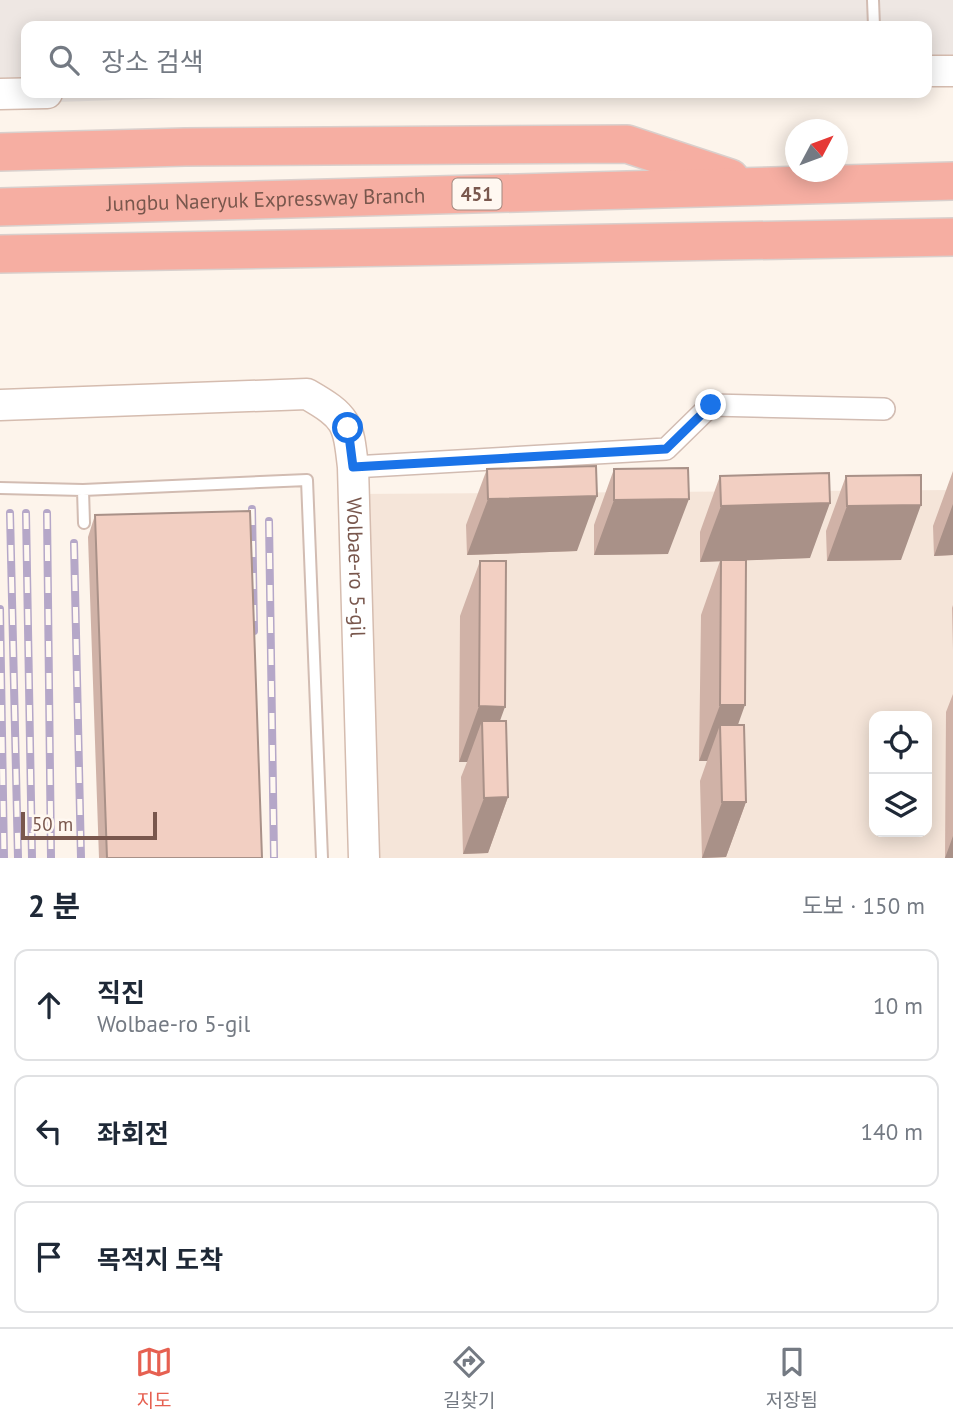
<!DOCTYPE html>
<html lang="ko">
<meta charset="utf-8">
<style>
:root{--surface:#fff;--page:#f6f6f7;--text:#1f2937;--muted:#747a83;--line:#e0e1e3;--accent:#e66051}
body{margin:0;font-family:"PT Sans","Noto Sans KR",sans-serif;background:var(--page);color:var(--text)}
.controls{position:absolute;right:21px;bottom:21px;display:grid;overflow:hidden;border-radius:14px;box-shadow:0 4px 18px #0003}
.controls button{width:63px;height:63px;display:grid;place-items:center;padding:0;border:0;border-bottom:2px solid var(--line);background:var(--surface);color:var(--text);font:35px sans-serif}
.compass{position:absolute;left:785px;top:119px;width:63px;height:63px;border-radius:50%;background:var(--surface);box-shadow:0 4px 18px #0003;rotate:49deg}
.scale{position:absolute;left:21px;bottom:18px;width:136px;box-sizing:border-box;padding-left:7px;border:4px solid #79574d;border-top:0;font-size:19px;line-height:24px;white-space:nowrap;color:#79574d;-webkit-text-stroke:5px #fff8f1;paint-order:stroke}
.stop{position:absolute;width:21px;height:21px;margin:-16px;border:5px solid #1a73e8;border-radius:50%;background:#fff}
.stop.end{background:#1a73e8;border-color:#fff;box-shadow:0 2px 7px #0008}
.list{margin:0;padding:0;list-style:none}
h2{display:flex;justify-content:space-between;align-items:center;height:91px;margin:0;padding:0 28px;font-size:30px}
h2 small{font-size:23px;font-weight:400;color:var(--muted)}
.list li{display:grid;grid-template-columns:46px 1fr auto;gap:21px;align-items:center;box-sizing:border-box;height:112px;margin:0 14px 14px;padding:0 14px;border:2px solid var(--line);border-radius:14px}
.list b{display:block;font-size:26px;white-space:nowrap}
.list p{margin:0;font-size:23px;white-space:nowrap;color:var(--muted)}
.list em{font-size:23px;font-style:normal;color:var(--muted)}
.icon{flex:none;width:38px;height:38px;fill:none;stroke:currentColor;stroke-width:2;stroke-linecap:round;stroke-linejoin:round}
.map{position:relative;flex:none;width:953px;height:858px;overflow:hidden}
.search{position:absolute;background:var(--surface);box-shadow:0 4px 18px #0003;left:21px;right:21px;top:21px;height:77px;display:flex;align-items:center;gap:18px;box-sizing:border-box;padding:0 24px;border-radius:14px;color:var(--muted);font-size:26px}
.sheet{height:469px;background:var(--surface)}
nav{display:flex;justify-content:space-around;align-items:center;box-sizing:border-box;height:98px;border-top:2px solid var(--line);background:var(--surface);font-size:19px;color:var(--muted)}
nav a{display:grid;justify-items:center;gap:4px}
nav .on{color:var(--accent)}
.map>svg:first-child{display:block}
</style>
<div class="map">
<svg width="953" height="858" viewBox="0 0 953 858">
<rect width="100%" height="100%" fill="#fdf4eb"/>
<!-- residential -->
<path fill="#f5e5d9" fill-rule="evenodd" d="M 953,490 L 953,858 L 364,858 L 354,494 ZM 874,716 L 927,716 L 927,832 L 874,832 Z"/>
<!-- industrial -->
<path fill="#eee7e3" d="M 0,0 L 953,0 L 953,70 L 927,71 L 927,26 L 26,26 L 26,93 L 318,93 L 0,104 Z"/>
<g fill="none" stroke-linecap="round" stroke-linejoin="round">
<defs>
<path id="lane" d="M 873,0 L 874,26
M 0,488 L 83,490
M 84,523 L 83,490 L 307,480 L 322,858"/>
<path id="street" d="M 353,467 L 666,449 L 711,405 L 884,409"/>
<g id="secondary">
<path d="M 927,71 L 953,71"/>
<path d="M 0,94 L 47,93"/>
<path id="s1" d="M 0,405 L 307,394 C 347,417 348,422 353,467 L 364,858"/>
</g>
<g id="highway">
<path d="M 0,152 L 185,147 L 627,144 L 730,178"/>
<path id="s2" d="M 0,207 L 953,181"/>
<path d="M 0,254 L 953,237"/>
</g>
</defs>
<!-- lane casing -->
<use href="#lane" stroke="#d2bcb2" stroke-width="14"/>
<!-- street casing -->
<use href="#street" stroke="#d2bcb2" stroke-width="24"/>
<!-- secondary casing -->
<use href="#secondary" stroke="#d5bcaf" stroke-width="33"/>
<!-- highway casing -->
<use href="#highway" stroke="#d9d0cd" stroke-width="40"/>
<!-- lane -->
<use href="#lane" stroke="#fff" stroke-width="10"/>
<!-- street -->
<use href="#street" stroke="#fff" stroke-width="21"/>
<!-- secondary -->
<use href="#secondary" stroke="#fff" stroke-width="30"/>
<!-- highway -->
<use href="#highway" stroke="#f6aea2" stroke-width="37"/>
<defs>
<path id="rail" d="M 252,509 L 254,631
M 10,513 L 18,858
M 26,513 L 32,858
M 47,513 L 51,858
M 269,521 L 274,858
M 74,543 L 81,858
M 0,609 L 4,858"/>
</defs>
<!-- rail casing -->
<use href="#rail" stroke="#b5a7c8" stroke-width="8"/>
<!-- rail -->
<use href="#rail" stroke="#fff8f1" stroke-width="5" stroke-dasharray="16" stroke-linecap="butt"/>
</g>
<!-- wall -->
<path fill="#d0b2a7" d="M 487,469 L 577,551 L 467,555 L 466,525 Z
M 614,469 L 668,554 L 594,555 L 594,525 Z
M 953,471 L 953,555 L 934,556 L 933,526 Z
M 720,476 L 810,558 L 746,560 L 738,725 L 746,802 L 726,857 L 702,858 L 700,781 L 707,761 L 699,761 L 701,615 L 720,561 L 700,562 L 700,532 Z
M 846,476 L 901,560 L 827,561 L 826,531 Z
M 95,515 L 262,858 L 99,858 L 88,537 Z
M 480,561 L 508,797 L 488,853 L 463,854 L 461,777 L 467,762 L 459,762 L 460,616 Z
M 953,605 L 953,650 L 952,608 Z
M 953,694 L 953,858 L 945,858 L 946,712 Z"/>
<!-- shaded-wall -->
<path fill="#a99188" d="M 597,496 L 577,551 L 467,555 L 488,499 Z
M 689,499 L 668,554 L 594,555 L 614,500 Z
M 830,503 L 810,558 L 700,562 L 721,506 Z
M 953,504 L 953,555 L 934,556 Z
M 921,505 L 901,560 L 827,561 L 847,506 Z
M 720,705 L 745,705 L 725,761 L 720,725 L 707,761 L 699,761 Z
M 479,706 L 505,707 L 485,762 L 482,721 L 467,762 L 459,762 Z
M 508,797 L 488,853 L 463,854 L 484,798 Z
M 722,802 L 746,802 L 726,857 L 702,858 Z
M 953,836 L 953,858 L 945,858 Z"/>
<!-- building -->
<path fill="#f2cfc2" stroke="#a99188" stroke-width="2" d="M 596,466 L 597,496 L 488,499 L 487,469 Z
M 688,468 L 689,499 L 614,500 L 614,469 Z
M 829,473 L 830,503 L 721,506 L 720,476 Z
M 921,475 L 921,505 L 847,506 L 846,476 Z
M 250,511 L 262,858 L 107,858 L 95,515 Z
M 721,560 L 746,560 L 745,705 L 720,705 Z
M 480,561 L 506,561 L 505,707 L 479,706 Z
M 482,721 L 506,721 L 508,797 L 484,798 Z
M 720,725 L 744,725 L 746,802 L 722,802 Z"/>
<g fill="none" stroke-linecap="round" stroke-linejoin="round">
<!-- route -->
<path stroke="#1a73e8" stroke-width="9" d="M 348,428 L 353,467 L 666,449 L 711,405"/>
</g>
<g text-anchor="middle" stroke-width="7" stroke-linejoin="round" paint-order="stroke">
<!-- shield labels -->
<rect fill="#fff8f1" stroke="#a1877e" stroke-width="2" x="452.5" y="178.5" width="49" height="31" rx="5"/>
<g font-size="19" font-weight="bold" fill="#79574d">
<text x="477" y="201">451</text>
</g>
<!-- street labels -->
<g font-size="21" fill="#79574d" stroke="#fff8f1">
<text dy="7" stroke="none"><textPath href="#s2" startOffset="266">Jungbu Naeryuk Expressway Branch</textPath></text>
<text dy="7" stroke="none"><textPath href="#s1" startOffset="500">Wolbae-ro 5-gil</textPath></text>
</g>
</g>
</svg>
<div class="controls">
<button><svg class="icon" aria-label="locate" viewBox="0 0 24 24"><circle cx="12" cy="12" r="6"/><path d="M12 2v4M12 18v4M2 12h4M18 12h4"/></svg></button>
<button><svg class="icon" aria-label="layers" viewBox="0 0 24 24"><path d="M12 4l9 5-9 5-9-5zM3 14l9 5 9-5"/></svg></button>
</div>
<svg class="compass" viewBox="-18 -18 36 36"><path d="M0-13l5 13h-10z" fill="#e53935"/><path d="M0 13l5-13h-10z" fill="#747a83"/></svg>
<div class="scale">50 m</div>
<div class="stop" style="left:348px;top:428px"></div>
<div class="stop end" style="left:711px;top:405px"></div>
<div class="search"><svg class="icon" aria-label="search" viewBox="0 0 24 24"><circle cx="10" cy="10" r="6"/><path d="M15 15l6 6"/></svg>장소 검색</div>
</div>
<section class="sheet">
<h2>2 분<small>도보 · 150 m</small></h2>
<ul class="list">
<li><svg class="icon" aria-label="ahead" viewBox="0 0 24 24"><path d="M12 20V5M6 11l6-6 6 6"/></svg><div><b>직진</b><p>Wolbae-ro 5-gil</p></div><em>10 m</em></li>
<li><svg class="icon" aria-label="left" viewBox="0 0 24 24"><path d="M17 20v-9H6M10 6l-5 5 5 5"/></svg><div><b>좌회전</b></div><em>140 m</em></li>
<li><svg class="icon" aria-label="arrive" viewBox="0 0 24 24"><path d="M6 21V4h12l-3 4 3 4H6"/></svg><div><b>목적지 도착</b></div></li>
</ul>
</section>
<nav>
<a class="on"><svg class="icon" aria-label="map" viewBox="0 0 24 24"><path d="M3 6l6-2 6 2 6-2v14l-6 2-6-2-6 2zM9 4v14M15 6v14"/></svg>지도</a>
<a><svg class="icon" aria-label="directions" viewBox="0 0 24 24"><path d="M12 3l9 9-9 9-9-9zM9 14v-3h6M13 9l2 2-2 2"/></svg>길찾기</a>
<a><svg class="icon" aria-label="saved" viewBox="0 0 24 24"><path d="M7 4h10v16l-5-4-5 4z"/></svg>저장됨</a>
</nav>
